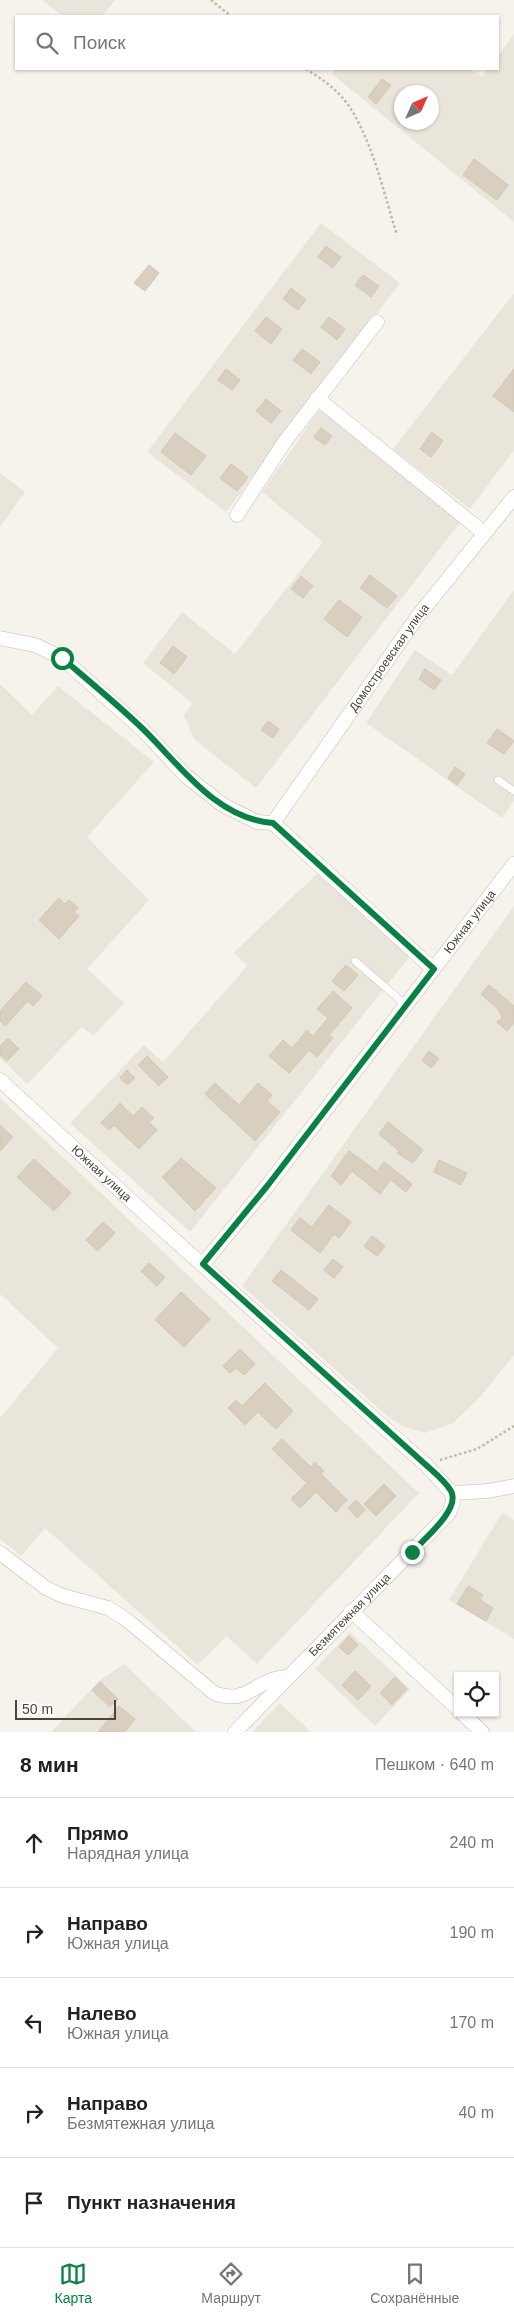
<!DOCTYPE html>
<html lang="ru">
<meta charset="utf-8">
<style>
:root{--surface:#fff;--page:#f2f2f2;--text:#222;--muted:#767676;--line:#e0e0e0;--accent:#0b8043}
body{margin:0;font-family:Arial,sans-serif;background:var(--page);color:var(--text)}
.controls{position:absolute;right:15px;bottom:15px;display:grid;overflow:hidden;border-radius:0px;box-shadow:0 1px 4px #0004}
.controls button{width:45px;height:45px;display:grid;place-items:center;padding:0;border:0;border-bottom:1px solid var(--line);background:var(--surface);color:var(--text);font:25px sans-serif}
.compass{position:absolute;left:394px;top:85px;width:45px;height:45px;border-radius:50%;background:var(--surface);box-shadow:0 1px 4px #0004;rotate:45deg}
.scale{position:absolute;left:15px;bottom:12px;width:101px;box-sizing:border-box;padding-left:5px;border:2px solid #4b4439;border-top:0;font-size:14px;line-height:18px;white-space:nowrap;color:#4b4439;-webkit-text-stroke:4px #fff;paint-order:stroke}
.stop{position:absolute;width:15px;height:15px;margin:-11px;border:4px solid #0b8043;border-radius:50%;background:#fff}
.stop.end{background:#0b8043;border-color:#fff;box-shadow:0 1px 5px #0008}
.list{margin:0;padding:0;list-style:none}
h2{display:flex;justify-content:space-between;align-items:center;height:65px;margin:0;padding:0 20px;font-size:21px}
h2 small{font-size:16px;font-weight:400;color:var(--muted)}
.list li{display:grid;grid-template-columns:32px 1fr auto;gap:15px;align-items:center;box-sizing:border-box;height:90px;padding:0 20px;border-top:1px solid var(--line)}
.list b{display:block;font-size:19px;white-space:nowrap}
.list p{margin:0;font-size:16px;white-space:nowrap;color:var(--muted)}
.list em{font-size:16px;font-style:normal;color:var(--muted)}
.icon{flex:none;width:28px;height:28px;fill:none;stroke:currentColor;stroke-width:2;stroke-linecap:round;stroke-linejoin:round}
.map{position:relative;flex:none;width:514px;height:1732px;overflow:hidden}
.search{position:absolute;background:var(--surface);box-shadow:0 1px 4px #0004;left:15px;right:15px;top:15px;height:55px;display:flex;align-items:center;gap:12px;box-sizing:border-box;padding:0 18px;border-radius:0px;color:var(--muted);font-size:19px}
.sheet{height:515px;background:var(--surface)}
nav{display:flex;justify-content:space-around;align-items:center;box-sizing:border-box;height:70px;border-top:1px solid var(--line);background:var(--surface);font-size:14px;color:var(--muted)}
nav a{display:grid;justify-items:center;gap:2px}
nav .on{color:var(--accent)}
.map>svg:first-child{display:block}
</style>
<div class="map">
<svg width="514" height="1732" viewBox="0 0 514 1732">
<rect width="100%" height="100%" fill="#f6f3ec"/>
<!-- residential -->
<path fill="#eae5da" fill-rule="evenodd" d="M 42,0 L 115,0 L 102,16 L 63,16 Z
M 514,34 L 514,222 L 332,74 L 336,69 L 470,69 L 482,77 L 488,69 L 498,69 L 498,56 ZM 402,92 L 432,92 L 432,122 L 402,122 Z
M 321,223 L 400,283 L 226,512 L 147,452 Z
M 514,293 L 514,450 L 470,509 L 393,449 Z
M 321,408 L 461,521 L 256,788 L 194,739 L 184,715 L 192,703 L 143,663 L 182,612 L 235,654 L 323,542 L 262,492 Z
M 0,473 L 25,492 L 0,527 Z
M 514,590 L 514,800 L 502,818 L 366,723 L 415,650 L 452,675 Z
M 0,684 L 32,715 L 58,686 L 154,762 L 87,837 L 149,900 L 87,969 L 124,1003 L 93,1036 L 82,1027 L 27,1084 L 0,1058 Z
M 317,874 L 411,955 L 190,1232 L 70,1123 L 144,1045 L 163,1062 L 247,966 L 234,952 Z
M 514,906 L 514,1355 L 480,1397 L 453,1423 L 425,1433 L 402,1426 L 386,1415 L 242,1286 Z
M 0,1098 L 419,1493 L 257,1664 L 226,1636 L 198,1665 L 45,1528 L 21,1556 L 0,1539 L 0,1418 L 58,1348 L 0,1294 Z
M 502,1513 L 514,1520 L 514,1639 L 449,1600 Z
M 350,1632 L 410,1689 L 375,1726 L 315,1669 Z
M 124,1664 L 196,1732 L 51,1732 L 99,1681 Z
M 280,1703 L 311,1732 L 252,1732 Z"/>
<!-- building -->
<path fill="#d8cfc1" stroke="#d3c7b4" d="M 382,79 L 391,85 L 376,104 L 368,97 Z
M 474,159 L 508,185 L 497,200 L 463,175 Z
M 326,246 L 341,257 L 333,268 L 318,257 Z
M 149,265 L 159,273 L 145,291 L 134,283 Z
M 363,275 L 379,286 L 371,297 L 355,285 Z
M 291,288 L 306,300 L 298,310 L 283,299 Z
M 266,317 L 282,329 L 271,344 L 255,331 Z
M 329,317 L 345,329 L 337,340 L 321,327 Z
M 302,349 L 320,362 L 311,374 L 293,360 Z
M 226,369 L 240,380 L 232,390 L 218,380 Z
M 514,369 L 514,412 L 493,396 Z
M 266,399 L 281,411 L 271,423 L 256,411 Z
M 321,428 L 332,436 L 325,445 L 314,437 Z
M 432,432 L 443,441 L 431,457 L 420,449 Z
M 175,433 L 206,456 L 191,475 L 161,452 Z
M 231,464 L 248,477 L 237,491 L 220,478 Z
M 370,575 L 397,596 L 387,608 L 360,588 Z
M 301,576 L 313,586 L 303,598 L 291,589 Z
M 339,600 L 362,617 L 347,637 L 324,619 Z
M 173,646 L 187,657 L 174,674 L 160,663 Z
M 425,669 L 441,680 L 434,690 L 419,679 Z
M 268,721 L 279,729 L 273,738 L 261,730 Z
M 497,729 L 514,741 L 504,754 L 487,743 Z
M 455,767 L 465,774 L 457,785 L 448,778 Z
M 59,898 L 65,904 L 69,900 L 78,908 L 74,912 L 79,916 L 59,939 L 39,920 Z
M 346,965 L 358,975 L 344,991 L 332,981 Z
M 26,982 L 42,996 L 33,1006 L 28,1001 L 5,1026 L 0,1021 L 0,1011 Z
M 489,985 L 514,1006 L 514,1023 L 507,1031 L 497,1022 L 502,1018 L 499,1010 L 481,994 Z
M 333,991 L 352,1008 L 329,1035 L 333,1038 L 317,1057 L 309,1050 L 289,1073 L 269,1056 L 283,1040 L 292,1048 L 307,1030 L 313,1036 L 328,1018 L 317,1009 Z
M 8,1038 L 19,1049 L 7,1061 L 0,1055 L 0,1046 Z
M 429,1051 L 439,1059 L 431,1068 L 422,1060 Z
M 147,1056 L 168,1077 L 159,1086 L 138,1065 Z
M 127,1070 L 135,1078 L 128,1085 L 120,1078 Z
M 215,1083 L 239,1105 L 258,1083 L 272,1095 L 267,1101 L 280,1112 L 255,1141 L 205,1094 Z
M 120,1103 L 133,1116 L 142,1107 L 154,1118 L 149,1122 L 157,1130 L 139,1149 L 114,1125 L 109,1130 L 101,1123 Z
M 388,1122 L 423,1150 L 413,1163 L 397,1153 L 399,1151 L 379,1134 Z
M 0,1125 L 13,1137 L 0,1151 Z
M 349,1151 L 390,1181 L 380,1194 L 352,1171 L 341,1185 L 331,1176 Z
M 181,1158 L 216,1188 L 195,1211 L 162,1177 Z
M 34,1159 L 71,1193 L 54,1211 L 17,1177 Z
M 439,1160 L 467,1173 L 461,1185 L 434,1172 Z
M 384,1162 L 412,1184 L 406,1192 L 378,1170 Z
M 329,1205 L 351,1222 L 339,1238 L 334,1234 L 320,1253 L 291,1230 L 300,1218 L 312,1227 Z
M 103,1222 L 115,1233 L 98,1251 L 86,1240 Z
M 372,1236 L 385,1246 L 377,1256 L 364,1246 Z
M 333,1259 L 343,1267 L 334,1278 L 324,1270 Z
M 149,1263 L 165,1277 L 157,1286 L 141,1271 Z
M 281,1270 L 318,1299 L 309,1310 L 272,1281 Z
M 181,1292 L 210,1319 L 184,1347 L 155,1320 Z
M 240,1349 L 255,1364 L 244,1375 L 236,1368 L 230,1373 L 223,1366 Z
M 265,1383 L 293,1411 L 276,1429 L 258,1412 L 245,1425 L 228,1408 L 236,1400 L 242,1406 Z
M 282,1439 L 311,1467 L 315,1462 L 324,1471 L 321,1474 L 347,1500 L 336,1512 L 316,1492 L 300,1508 L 291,1499 L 307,1483 L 272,1449 Z
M 384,1484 L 396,1496 L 376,1516 L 364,1504 Z
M 356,1500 L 365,1510 L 357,1518 L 348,1508 Z
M 468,1586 L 483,1595 L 480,1600 L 493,1608 L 486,1621 L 457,1604 Z
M 349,1636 L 358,1645 L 348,1655 L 339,1647 Z
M 355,1671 L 371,1686 L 358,1700 L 342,1685 Z
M 395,1677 L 407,1689 L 392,1705 L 380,1693 Z
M 100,1682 L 118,1699 L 110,1707 L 92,1690 Z
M 119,1706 L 135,1719 L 125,1732 L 98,1732 Z"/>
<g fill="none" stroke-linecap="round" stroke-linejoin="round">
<defs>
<path id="lane" d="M 498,780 L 514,791
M 355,961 L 406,1005"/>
<g id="street">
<path d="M 317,398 L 484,533"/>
<path d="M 237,515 L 283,444 L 377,322"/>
<path d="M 0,638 L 35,645 L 62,658 L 143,730 L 186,776 L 223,805 L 257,822 L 273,823 L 433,969"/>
<path id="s1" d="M 273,823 L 418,616 L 514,497"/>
<path id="s2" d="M 0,1080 L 151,1219 L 426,1465 L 452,1493"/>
<path id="s3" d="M 203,1264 L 268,1185 L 514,864"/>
<path d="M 452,1493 L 488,1491 L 514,1486"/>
<path d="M 0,1553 L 46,1588 L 63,1596 L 108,1608 L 127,1620 L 214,1693 C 249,1706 253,1679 287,1677"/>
<path d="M 351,1611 L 458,1709"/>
<path d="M 462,1713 L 482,1732"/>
<path id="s4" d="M 235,1732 L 449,1513 L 453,1502 L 452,1493"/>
</g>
</defs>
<!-- lane casing -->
<use href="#lane" stroke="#c2bbae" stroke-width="8"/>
<!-- street casing -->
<use href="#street" stroke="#c2bbae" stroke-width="15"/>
<!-- path -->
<path stroke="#c4b79f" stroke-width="2.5" stroke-dasharray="2.5 2.5" stroke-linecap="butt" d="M 211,0 L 231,16
M 306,69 C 322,79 338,90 349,106 C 373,143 384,194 397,235
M 440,1460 L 477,1449 L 514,1426"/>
<!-- lane -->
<use href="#lane" stroke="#fff" stroke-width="7"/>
<!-- street -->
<use href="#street" stroke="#fff" stroke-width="14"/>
</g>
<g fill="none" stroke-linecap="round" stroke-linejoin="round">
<!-- route -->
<path stroke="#0b8043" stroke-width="6" d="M 62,658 C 89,681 117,704 143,729 C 180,765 216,819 273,823 L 434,969 L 268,1185 L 203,1264 L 426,1465 C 435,1473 445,1481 451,1491 C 461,1509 424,1539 412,1552"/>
</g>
<g text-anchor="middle" stroke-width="4.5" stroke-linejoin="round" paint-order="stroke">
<!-- street labels -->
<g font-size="12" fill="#4b4439" stroke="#fff">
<text dy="4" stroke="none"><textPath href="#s1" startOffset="202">Домостроевская улица</textPath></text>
<text dy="4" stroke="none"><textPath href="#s3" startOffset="434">Южная улица</textPath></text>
<text dy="4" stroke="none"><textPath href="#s2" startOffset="138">Южная улица</textPath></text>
<text dy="4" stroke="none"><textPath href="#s4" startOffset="164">Безмятежная улица</textPath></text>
</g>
</g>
</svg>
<div class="controls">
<button><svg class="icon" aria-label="locate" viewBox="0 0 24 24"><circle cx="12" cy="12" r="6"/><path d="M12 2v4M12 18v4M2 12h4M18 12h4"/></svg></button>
</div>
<svg class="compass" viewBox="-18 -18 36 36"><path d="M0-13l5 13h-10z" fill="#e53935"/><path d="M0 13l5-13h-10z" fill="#767676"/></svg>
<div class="scale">50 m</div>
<div class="stop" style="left:62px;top:658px"></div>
<div class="stop end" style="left:412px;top:1552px"></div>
<div class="search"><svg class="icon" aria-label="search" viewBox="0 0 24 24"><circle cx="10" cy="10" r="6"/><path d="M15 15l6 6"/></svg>Поиск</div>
</div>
<section class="sheet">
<h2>8 мин<small>Пешком · 640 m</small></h2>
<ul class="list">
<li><svg class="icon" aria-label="ahead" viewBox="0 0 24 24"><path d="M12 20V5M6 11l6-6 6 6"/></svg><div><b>Прямо</b><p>Нарядная улица</p></div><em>240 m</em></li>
<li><svg class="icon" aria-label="right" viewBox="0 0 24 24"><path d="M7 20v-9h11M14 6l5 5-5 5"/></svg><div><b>Направо</b><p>Южная улица</p></div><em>190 m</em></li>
<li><svg class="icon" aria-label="left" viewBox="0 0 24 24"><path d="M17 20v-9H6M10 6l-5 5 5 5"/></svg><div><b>Налево</b><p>Южная улица</p></div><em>170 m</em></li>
<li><svg class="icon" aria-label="right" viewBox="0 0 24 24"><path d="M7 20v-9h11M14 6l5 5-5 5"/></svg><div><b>Направо</b><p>Безмятежная улица</p></div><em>40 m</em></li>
<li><svg class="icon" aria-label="arrive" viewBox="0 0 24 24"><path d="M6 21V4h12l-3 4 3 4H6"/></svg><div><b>Пункт назначения</b></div></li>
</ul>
</section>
<nav>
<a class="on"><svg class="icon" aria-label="map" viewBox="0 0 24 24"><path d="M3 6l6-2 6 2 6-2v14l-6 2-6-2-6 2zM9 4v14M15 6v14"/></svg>Карта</a>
<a><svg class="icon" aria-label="directions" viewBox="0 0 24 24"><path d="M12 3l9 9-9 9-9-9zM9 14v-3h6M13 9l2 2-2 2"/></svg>Маршрут</a>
<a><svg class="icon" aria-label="saved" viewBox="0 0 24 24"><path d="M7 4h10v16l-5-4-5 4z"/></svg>Сохранённые</a>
</nav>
